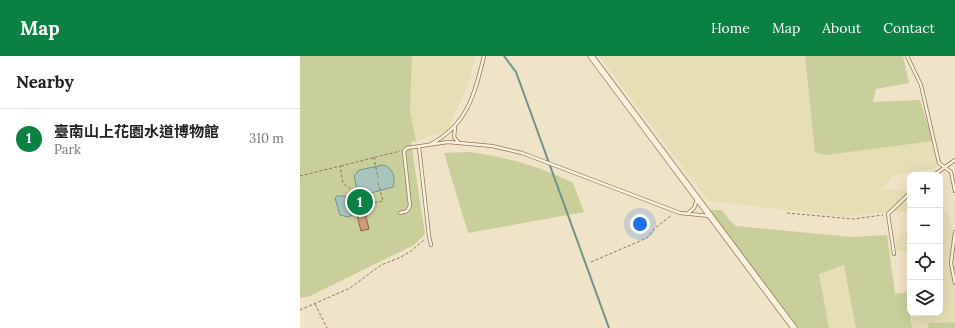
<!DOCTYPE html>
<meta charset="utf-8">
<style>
:root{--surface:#fff;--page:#f6f6f6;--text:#222;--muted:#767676;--line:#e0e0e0;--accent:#0b8043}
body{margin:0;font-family:Lora,"Noto Sans TC",serif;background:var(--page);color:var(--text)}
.controls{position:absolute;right:12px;bottom:12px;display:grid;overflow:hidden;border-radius:8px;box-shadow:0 4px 16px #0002}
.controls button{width:36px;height:36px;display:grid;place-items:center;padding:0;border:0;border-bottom:1px solid var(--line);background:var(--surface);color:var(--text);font:20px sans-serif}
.you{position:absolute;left:340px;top:168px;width:14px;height:14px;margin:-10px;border:3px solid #fff;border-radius:50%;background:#1a73e8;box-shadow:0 0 0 6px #1a73e833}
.badge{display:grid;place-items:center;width:26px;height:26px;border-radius:50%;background:var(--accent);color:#fff;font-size:13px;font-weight:700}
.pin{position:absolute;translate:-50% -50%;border:2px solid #fff;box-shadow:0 1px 4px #0006}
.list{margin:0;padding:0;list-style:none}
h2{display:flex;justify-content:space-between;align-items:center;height:52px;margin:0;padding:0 16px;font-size:17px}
h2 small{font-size:13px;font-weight:400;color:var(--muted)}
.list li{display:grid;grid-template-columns:26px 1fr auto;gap:12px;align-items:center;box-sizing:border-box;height:60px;padding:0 16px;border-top:1px solid var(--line)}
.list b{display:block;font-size:15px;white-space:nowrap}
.list p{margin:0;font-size:13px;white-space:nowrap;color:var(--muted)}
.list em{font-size:13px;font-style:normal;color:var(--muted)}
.icon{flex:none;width:22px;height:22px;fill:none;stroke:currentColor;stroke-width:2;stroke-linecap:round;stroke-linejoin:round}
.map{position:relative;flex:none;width:655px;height:272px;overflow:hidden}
header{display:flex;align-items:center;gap:24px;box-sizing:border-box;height:56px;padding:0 20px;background:var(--accent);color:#fff}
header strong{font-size:19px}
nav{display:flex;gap:22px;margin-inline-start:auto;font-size:14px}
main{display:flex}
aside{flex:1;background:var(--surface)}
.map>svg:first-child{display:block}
</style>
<header>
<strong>Map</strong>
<nav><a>Home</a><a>Map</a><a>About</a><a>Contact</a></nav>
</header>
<main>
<aside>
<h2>Nearby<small></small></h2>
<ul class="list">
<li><span class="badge">1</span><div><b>臺南山上花園水道博物館</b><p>Park</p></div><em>310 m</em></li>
</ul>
</aside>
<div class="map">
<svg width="655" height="272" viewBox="0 0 655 272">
<rect width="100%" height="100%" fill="#f0e4c8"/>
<!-- farmland -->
<path fill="#e6deb5" d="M 112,0 L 176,0 L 168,28 L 147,75 L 116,85 L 110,54 Z
M 299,0 L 603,0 L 609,27 L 576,33 L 573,46 L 620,44 L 633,85 L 637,112 L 593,119 L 583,133 L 610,135 L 609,156 L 586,156 L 545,161 L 408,145 Z
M 640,151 L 649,158 L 653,176 L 655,176 L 655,266 L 629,267 L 628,272 L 612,272 L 611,257 L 640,257 Z
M 610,173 L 610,196 L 596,194 L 596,184 Z
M 545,209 L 556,272 L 529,272 L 519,218 Z"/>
<!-- green -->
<path fill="#c9cf9b" d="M 0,0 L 112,0 L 110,54 L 116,85 L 111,86 L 125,178 L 114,189 L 8,241 L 0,242 Z
M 505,0 L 603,0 L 609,27 L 576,33 L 573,46 L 620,44 L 633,85 L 526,99 L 515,96 Z
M 169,96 C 206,101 239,110 273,127 L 284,156 L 168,177 L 144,97 Z
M 410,154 L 422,154 L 430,165 L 436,170 L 552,181 L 587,179 L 595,238 L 604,237 L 610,231 L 610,257 L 612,272 L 556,272 L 544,209 L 519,218 L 529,272 L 490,272 L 406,159 Z
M 655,266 L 655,272 L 628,272 L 629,267 Z"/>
<!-- water -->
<path fill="#a9c4bc" stroke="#6f938a" d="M 83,109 C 93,112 96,121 93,131 L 67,138 L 58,137 L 54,120 L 59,114 Z
M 37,140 L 45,140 L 52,159 L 48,161 L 40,159 L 35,142 Z"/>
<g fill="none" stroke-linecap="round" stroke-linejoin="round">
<!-- stream -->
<path stroke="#6f938a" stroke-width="2" d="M 204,0 L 216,16 L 309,272"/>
</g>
<!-- building -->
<path fill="#cf9f7d" stroke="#8d5f41" d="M 65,157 L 69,173 L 61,175 L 57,159 Z"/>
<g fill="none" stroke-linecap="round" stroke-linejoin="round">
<defs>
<path id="service" d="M 607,0 L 621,29 L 639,107 L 651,116 L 655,135
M 155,72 L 154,81 L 159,87
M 129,89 C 167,70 175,38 184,0
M 119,91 L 129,180 L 131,189
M 634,119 L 655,104
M 100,157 L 107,155 L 110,150 L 104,95 L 107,92 L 148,86 L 192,90 L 222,97 L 380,157 L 410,160
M 387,158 L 394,152 L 397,144
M 655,176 L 651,207 L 655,227
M 594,198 L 588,158 L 610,137"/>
<path id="minor" d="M 291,0 L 494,272"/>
</defs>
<!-- service casing -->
<use href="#service" stroke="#8d765c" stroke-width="4"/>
<!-- minor casing -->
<use href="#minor" stroke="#8d765c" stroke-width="7"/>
<!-- path -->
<path stroke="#8d765c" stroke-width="1" stroke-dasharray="3 2" stroke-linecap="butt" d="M 74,101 L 78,122
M 41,110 L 100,95
M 0,120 L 40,110 L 43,127 L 52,134 L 56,150 L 83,145 L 78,126
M 487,157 L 553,163 L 583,159
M 291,206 L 347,182 L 355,172 L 372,159
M 15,248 L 27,272
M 0,254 L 50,232 L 81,209 L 99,202 L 111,195 L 125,183"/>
<!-- service -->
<use href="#service" stroke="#faf1dc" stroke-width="2.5"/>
<!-- minor -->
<use href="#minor" stroke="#faf1dc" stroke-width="5.5"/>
</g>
</svg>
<div class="controls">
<button>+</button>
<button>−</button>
<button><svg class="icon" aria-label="locate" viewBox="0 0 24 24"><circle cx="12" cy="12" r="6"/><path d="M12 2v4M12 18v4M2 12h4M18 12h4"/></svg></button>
<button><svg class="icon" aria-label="layers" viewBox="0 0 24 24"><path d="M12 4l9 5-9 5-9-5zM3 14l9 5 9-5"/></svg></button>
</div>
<div class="you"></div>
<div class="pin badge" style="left:60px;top:146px">1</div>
</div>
</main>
